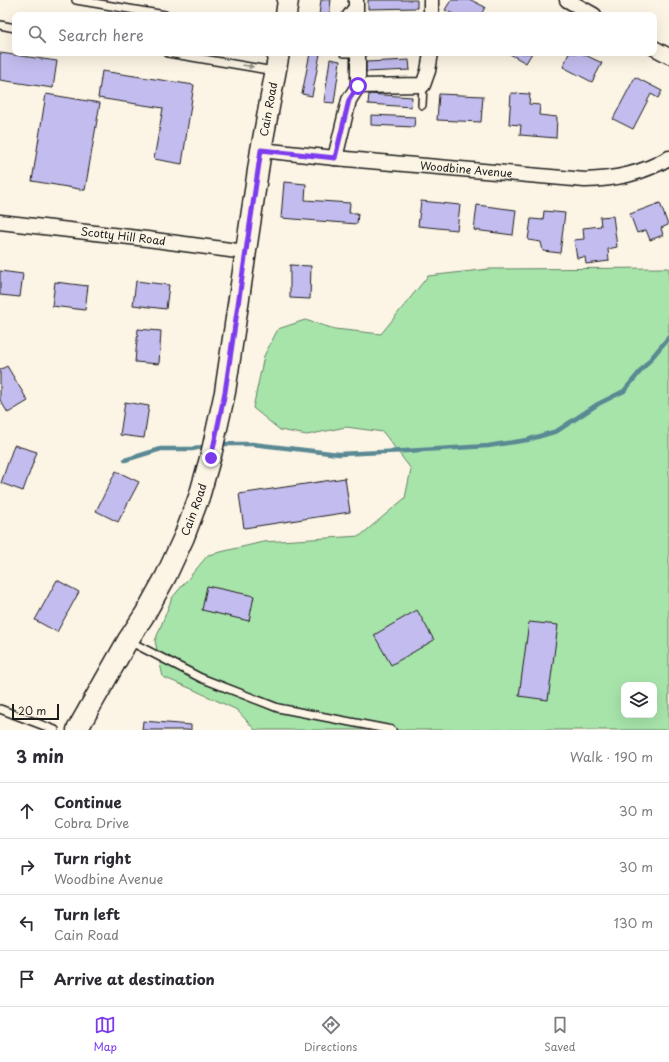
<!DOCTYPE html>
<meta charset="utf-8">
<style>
:root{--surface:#fff;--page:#f2f2f3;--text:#2b2b33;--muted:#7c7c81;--line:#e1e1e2;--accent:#7c3aed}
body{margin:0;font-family:"Playpen Sans",sans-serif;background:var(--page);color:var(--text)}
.controls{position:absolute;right:12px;bottom:12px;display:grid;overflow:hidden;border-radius:8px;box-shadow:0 4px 16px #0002}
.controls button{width:36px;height:36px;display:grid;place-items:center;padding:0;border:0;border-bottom:1px solid var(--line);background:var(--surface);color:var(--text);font:20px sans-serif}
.scale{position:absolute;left:12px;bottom:10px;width:47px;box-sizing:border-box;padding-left:4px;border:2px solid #1c1c1c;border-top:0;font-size:11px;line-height:14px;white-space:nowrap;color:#1c1c1c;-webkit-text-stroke:3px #fcf5e5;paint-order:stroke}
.stop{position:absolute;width:12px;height:12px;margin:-9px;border:3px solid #7c3aed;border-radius:50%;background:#fff}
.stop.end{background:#7c3aed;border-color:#fff;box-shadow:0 1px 4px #0008}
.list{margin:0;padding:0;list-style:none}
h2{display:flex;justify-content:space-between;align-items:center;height:52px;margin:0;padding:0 16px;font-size:17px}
h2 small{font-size:13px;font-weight:400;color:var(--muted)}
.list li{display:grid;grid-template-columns:26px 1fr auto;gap:12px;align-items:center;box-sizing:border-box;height:56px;padding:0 16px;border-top:1px solid var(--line)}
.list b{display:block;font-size:15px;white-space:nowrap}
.list p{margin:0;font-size:13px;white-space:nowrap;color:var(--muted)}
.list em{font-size:13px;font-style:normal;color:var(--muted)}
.icon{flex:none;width:22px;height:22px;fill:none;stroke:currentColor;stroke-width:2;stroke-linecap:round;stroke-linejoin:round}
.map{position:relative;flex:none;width:669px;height:730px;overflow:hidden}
.search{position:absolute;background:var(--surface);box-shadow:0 4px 16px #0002;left:12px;right:12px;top:12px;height:44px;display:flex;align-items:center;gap:10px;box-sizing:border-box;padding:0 14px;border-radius:8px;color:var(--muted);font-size:15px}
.sheet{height:276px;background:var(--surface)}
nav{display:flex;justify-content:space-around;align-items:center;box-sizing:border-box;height:56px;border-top:1px solid var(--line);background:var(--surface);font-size:11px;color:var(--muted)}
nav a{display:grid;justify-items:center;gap:2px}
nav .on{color:var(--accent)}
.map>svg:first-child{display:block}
</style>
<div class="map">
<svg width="669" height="730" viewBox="0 0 669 730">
<rect width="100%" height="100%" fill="#fcf5e5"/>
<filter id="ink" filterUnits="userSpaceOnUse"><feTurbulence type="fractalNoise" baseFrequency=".025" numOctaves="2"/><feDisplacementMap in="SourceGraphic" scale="8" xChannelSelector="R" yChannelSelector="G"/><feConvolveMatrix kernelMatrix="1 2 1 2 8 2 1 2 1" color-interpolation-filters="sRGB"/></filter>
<g filter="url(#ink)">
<!-- green -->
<path fill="#a7e4aa" stroke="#628063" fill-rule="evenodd" d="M 669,268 L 669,730 L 255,730 L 237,710 L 192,689 L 163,677 L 155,641 L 172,598 L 208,555 L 263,542 L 360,536 L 405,498 L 411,469 L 383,432 L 346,427 L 307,435 L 280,430 L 253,408 L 264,356 L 278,329 L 305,320 L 335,329 L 381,334 L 428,276 L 489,269 ZM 624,685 L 654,685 L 654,715 L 624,715 Z"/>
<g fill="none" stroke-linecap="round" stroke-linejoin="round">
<!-- stream -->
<path stroke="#5a8993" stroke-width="4.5" d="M 219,444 L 252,444 L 339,454 L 405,451 L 488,446 L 527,440 L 557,431 L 598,404 L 624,391 L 669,337
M 125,460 L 161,449 L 192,449 L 207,446"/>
</g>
<!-- building -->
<path fill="#c3bdef" stroke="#1c1c1c" d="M 321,0 L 331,0 L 329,15 L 319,15 Z
M 368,0 L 417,0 L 417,8 L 368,9 Z
M 451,0 L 471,0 L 485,7 L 481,15 L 455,15 L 445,10 Z
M 0,53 L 57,61 L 53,88 L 0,80 Z
M 310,53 L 320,54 L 312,96 L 302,94 Z
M 508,53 L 532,53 L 526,63 Z
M 569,53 L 581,53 L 602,63 L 592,82 L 563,67 Z
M 330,59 L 340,61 L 334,103 L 324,102 Z
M 409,60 L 410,70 L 366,72 L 366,62 Z
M 102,71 L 194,85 L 182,164 L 154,159 L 163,108 L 98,98 Z
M 635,77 L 662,91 L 658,98 L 651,94 L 633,129 L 613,119 Z
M 511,93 L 530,94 L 529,104 L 540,105 L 539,115 L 557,117 L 556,138 L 520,135 L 521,125 L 509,124 Z
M 46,94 L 100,103 L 85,190 L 32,181 Z
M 369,94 L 412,97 L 411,107 L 368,104 Z
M 439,94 L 483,96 L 481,122 L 437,120 Z
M 371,115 L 415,117 L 414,127 L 371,125 Z
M 284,182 L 306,184 L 305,200 L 350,203 L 349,213 L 358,213 L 357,224 L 281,218 Z
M 421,201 L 460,205 L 457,230 L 418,226 Z
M 660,203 L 668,225 L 661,228 L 663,235 L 650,240 L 646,230 L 637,233 L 630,214 Z
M 477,205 L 516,210 L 513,235 L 474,230 Z
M 544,211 L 565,213 L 560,253 L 543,251 L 541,242 L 528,240 L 531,219 L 543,220 Z
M 613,216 L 617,247 L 608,249 L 609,261 L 586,264 L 585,257 L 577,258 L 574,240 L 584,239 L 583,228 L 601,226 L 600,217 Z
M 290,265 L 311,266 L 310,299 L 290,298 Z
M 0,271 L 23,274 L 20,297 L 0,295 Z
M 136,281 L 169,285 L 166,309 L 133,305 Z
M 55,282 L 88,286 L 85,310 L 52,306 Z
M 138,329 L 161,331 L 159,364 L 135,362 Z
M 7,366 L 28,401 L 8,413 L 0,400 L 0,370 Z
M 125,402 L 149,406 L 144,438 L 120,435 Z
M 14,445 L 37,452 L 23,491 L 1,483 Z
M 116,471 L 139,482 L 118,522 L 96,511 Z
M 345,478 L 350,512 L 244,528 L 239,494 Z
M 57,580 L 79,592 L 57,632 L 35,620 Z
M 207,586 L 254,596 L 249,621 L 202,610 Z
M 417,610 L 434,640 L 391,665 L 374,635 Z
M 529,622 L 558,625 L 548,700 L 519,696 Z
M 143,721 L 191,725 L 191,730 L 142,730 Z"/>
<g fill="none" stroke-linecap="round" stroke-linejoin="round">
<defs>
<path id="service" d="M 76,0 L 165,15
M 346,15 L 355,3
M 0,25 L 15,28
M 168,53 L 274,71
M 344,53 L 352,53
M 422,105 L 423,85
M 129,641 L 201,678 L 278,708 L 392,730
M 0,709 L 55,730"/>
<g id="minor">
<path d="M 356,0 L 356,15"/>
<path d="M 431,0 L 431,15"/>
<path d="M 567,0 L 594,15"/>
<path d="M 654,48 L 669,56"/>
<path d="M 358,86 L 423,85 L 428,71 L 431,53"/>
<path id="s1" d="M 261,150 L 335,158 L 585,180 C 616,179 641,174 669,158"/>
<path d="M 335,158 L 349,100 L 358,86 L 358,53"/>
<path id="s2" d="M 0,222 L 147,239 L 245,252"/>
</g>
<g id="secondary">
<path d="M 286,15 L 288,0"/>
<path id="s3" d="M 77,730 L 128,640 L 145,614 L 166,576 L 184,537 L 199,497 L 211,455 L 225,392 L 261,150 L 279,53"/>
</g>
</defs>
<!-- service casing -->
<use href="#service" stroke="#1c1c1c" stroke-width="10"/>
<!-- minor casing -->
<use href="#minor" stroke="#1c1c1c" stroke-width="17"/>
<!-- secondary casing -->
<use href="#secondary" stroke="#1c1c1c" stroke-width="23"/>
<!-- service -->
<use href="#service" stroke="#fcf5e5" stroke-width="7"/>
<!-- minor -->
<use href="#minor" stroke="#fcf5e5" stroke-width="14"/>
<!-- secondary -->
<use href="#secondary" stroke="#fcf5e5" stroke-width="20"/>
</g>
<!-- one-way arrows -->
<defs><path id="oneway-solid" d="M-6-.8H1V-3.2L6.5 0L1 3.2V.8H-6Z"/></defs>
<use fill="#97938b" href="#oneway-solid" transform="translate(248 66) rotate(9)"/>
</g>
<g fill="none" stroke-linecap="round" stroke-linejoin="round" filter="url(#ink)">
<!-- route -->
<path stroke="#7c3aed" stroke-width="5" d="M 211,458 L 225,392 L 261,150 L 335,158 L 349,100 L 358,86"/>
</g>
<g text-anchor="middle" stroke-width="3" stroke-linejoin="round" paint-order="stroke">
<!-- street labels -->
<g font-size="11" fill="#1c1c1c" stroke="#fcf5e5">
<text dy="4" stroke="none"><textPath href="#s3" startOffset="658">Cain Road</textPath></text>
<text dy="4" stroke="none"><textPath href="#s1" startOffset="206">Woodbine Avenue</textPath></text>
<text dy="4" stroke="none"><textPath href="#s2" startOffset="124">Scotty Hill Road</textPath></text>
<text dy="4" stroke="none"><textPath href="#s3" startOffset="250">Cain Road</textPath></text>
</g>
</g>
</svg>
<div class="controls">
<button><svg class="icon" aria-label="layers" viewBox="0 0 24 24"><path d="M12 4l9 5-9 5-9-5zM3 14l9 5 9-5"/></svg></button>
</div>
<div class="scale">20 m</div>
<div class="stop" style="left:358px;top:86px"></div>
<div class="stop end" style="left:211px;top:458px"></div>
<div class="search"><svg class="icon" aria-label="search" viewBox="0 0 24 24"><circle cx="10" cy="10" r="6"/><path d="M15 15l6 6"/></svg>Search here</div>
</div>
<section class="sheet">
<h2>3 min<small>Walk · 190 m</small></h2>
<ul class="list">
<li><svg class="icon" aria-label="ahead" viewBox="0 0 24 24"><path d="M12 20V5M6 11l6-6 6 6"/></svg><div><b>Continue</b><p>Cobra Drive</p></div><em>30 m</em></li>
<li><svg class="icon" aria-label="right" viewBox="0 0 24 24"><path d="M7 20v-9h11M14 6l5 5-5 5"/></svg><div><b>Turn right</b><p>Woodbine Avenue</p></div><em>30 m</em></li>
<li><svg class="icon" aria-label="left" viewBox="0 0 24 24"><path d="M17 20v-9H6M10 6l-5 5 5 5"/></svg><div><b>Turn left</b><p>Cain Road</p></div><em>130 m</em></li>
<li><svg class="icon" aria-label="arrive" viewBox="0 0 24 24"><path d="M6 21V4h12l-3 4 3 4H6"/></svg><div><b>Arrive at destination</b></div></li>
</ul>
</section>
<nav>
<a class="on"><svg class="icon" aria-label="map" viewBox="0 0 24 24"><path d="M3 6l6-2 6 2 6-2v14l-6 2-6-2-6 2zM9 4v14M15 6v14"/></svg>Map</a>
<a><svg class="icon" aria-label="directions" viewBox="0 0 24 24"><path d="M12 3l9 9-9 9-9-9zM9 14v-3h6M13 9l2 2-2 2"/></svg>Directions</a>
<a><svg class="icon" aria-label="saved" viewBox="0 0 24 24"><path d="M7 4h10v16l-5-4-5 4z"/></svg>Saved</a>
</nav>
